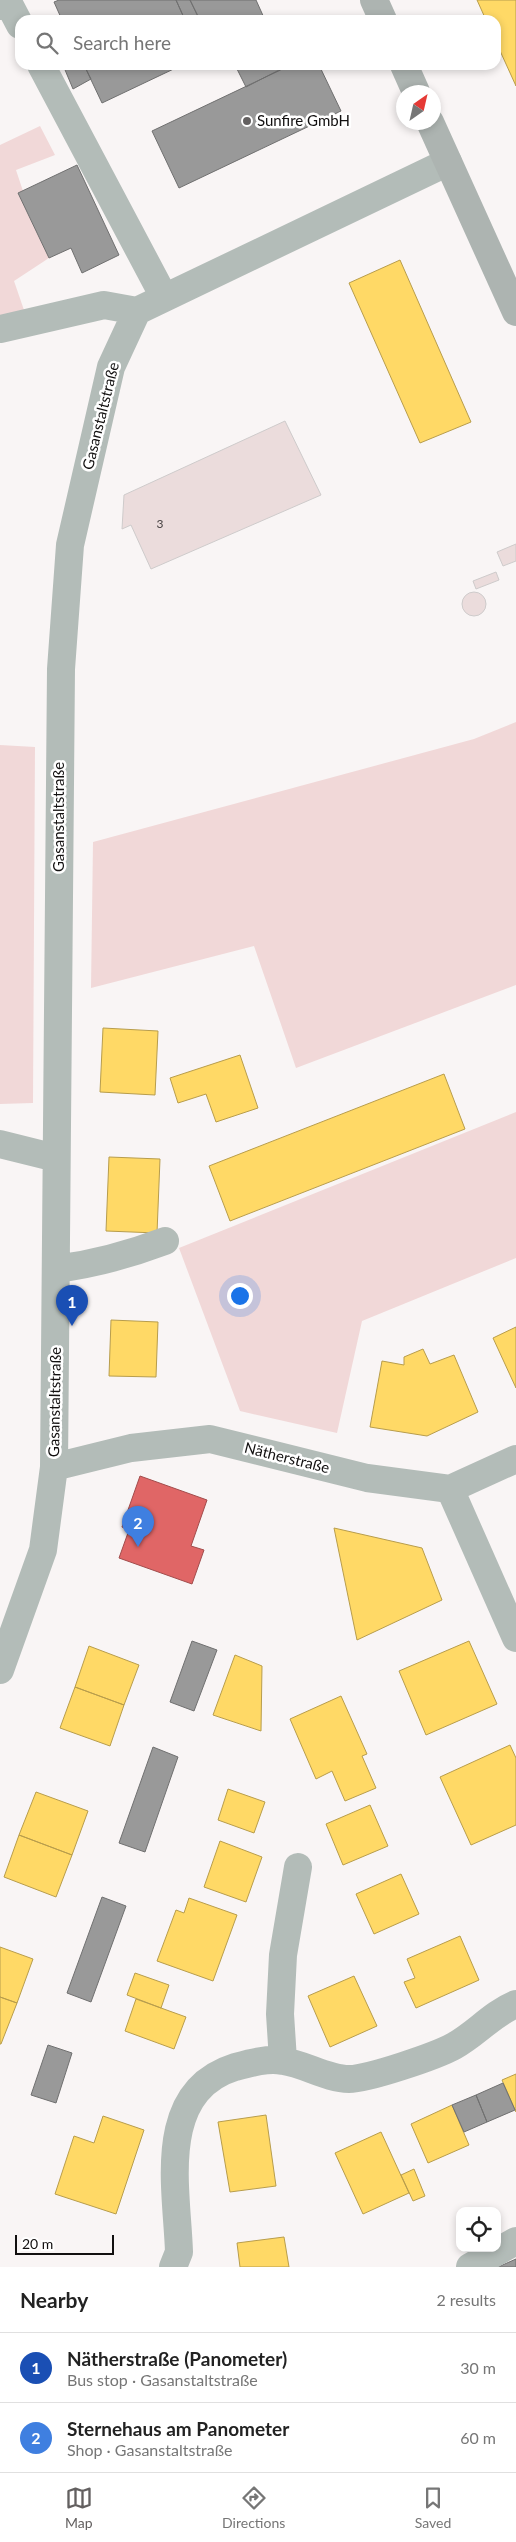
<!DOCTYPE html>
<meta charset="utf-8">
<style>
:root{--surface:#fff;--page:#f2f2f2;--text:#222;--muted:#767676;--line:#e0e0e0;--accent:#636060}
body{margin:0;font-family:Lato,sans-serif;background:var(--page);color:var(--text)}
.controls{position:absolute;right:15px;bottom:15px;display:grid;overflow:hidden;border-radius:10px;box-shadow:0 2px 8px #0003}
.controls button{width:45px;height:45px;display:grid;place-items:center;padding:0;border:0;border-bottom:1px solid var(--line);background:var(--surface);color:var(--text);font:25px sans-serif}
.compass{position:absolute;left:396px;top:85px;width:45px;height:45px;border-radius:50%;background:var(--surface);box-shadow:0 2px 8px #0003;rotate:34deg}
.scale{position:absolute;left:15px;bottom:12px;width:99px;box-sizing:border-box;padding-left:5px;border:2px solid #121010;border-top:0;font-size:14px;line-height:18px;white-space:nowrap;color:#121010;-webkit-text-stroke:4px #fff;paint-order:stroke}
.you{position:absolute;left:239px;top:1295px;width:18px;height:18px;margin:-12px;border:4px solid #fff;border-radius:50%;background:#1a73e8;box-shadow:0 0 0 8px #1a73e833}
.badge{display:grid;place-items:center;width:32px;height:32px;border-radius:50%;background:var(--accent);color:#fff;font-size:16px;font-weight:700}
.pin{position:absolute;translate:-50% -41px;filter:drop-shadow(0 1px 2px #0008)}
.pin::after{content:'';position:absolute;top:26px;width:18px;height:15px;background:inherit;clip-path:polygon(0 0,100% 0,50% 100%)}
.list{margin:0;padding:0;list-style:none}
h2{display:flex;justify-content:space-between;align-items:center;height:65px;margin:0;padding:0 20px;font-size:21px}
h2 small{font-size:16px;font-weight:400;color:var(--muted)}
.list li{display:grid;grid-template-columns:32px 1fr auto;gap:15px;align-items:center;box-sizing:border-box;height:70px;padding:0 20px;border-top:1px solid var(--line)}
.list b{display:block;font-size:19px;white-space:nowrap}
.list p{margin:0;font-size:16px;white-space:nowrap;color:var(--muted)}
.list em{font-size:16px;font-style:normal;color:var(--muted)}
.icon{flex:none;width:28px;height:28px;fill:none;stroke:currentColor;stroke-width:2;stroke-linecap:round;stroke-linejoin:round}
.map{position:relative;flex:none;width:516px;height:2267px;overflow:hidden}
.search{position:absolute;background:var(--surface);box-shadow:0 2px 8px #0003;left:15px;right:15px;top:15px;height:55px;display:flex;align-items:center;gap:12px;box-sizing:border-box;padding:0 18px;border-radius:15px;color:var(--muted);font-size:19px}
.sheet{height:205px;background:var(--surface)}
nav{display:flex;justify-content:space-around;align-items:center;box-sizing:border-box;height:70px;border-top:1px solid var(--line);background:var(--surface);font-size:14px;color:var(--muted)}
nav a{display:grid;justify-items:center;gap:2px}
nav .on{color:var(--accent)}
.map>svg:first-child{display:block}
</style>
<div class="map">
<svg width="516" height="2267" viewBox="0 0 516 2267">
<rect width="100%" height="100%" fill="#f9f5f5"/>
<!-- green -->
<path fill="#f1d8d8" d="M 40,126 L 55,155 L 16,170 L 23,191 L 18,193 L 49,258 L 14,281 L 25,313 L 0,318 L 0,145 Z
M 516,722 L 516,985 L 296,1068 L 254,946 L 91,988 L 93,842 L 474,739 Z
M 0,745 L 35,747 L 33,1103 L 0,1104 Z
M 516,1112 L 516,1258 L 362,1321 L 337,1433 L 240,1411 L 179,1248 Z"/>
<!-- homes -->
<path fill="#ffd966" stroke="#b89d4c" d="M 477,0 L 516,0 L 516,86 L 496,42 L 496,20 L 486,20 Z
M 400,260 L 471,422 L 420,443 L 349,283 Z
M 103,1028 L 158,1031 L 155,1095 L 100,1092 Z
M 240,1055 L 258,1108 L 216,1122 L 206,1094 L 178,1103 L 170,1078 Z
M 444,1074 L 465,1129 L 230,1221 L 209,1166 Z
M 109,1157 L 160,1159 L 157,1233 L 106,1231 Z
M 111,1320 L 158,1322 L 156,1377 L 109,1376 Z
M 516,1327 L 516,1388 L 493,1338 Z
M 423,1349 L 430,1364 L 454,1355 L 478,1412 L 427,1436 L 370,1427 L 382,1361 L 404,1365 L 404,1357 Z
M 334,1528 L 422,1548 L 442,1600 L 357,1640 Z
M 469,1641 L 497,1704 L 426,1735 L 399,1671 Z
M 89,1646 L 139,1665 L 124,1705 L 75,1687 Z
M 235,1655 L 262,1666 L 261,1731 L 213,1715 Z
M 75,1687 L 124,1705 L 110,1746 L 60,1728 Z
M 341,1696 L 367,1754 L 362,1756 L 376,1788 L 345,1801 L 332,1771 L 316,1779 L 290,1719 Z
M 510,1745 L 516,1758 L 516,1825 L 471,1845 L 440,1777 Z
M 228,1789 L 265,1802 L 254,1833 L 218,1820 Z
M 36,1792 L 88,1811 L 72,1855 L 19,1835 Z
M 370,1805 L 388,1846 L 343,1865 L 326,1824 Z
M 19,1835 L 72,1855 L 56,1897 L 4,1877 Z
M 220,1841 L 262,1857 L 246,1902 L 204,1887 Z
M 401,1874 L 419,1914 L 374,1934 L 356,1894 Z
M 189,1898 L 237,1915 L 213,1981 L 157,1961 L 176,1910 L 184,1913 Z
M 460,1936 L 479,1980 L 416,2008 L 404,1982 L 415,1978 L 407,1959 Z
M 0,1947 L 33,1959 L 17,2003 L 0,1997 Z
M 135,1973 L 169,1985 L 161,2008 L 127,1995 Z
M 354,1976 L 377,2026 L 330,2047 L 308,1996 Z
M 0,1997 L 17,2003 L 1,2044 L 0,2044 Z
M 136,1999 L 186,2017 L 174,2049 L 125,2031 Z
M 516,2074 L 516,2112 L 502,2080 Z
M 452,2105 L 469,2145 L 428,2163 L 411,2124 Z
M 266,2115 L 276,2186 L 230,2192 L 218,2122 Z
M 103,2116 L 144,2130 L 116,2214 L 55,2194 L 74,2136 L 94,2143 Z
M 381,2132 L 409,2193 L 363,2214 L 335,2153 Z
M 414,2169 L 425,2196 L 413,2201 L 401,2175 Z
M 284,2237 L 289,2267 L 240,2267 L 237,2243 Z"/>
<!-- shops -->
<path fill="#e06666" stroke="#a24c4c" d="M 140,1476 L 207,1500 L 191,1546 L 204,1550 L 192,1584 L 119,1558 L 129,1530 L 122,1527 Z"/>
<!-- industry -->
<path fill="#999" stroke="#707070" d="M 59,0 L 176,0 L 185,20 L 62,20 L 54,2 Z
M 176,0 L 190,0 L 199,19 L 185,20 Z
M 190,0 L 256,0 L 265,20 L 200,20 Z
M 63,65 L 84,65 L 91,79 L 73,89 Z
M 84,65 L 182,65 L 102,103 Z
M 235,65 L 281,65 L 283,68 L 246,87 Z
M 291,65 L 319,65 L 341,111 L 179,188 L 152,131 Z
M 77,165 L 119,255 L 82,273 L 71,248 L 49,258 L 18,193 Z
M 192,1641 L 217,1650 L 194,1711 L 170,1702 Z
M 153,1747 L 178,1757 L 145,1852 L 119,1843 Z
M 102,1897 L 126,1906 L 91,2002 L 67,1993 Z
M 48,2045 L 72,2053 L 56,2103 L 31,2095 Z
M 503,2083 L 515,2110 L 487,2122 L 476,2095 Z
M 476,2095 L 487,2122 L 464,2132 L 452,2105 Z
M 516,2259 L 516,2267 L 498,2267 Z"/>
<!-- building -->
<path fill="#ebdcdc" stroke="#cecbcb" d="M 285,421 L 321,495 L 151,569 L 131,525 L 122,529 L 124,495 Z
M 516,544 L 516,561 L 503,566 L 497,552 Z
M 496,572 L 499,580 L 476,589 L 473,581 Z
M462 604a12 12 0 1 1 24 0a12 12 0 1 1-24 0Z"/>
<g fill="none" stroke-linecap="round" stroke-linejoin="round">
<!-- minor -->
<path stroke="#b3bcb8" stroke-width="28" d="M 0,6 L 8,2 L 20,25
M 41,65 L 164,297
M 0,329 L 104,305 L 137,311
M 0,1144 L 56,1158
M 56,1269 C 94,1264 128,1255 165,1241
M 54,1467 L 131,1448 L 210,1439 L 367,1478 L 450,1489 L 516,1459
M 450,1489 L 516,1638
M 0,1670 L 43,1550 L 54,1467 L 61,669 L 70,545 L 111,367 L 137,311 L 448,162
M 283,2060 L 280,2014 L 283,1955 L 298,1867
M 173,2267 L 179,2252 C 177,2189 155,2092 235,2067 C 250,2063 268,2058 283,2061 C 305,2064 327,2079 349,2079 C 368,2079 436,2056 454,2046 C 476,2034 492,2014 516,2004
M 470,2267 L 516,2241"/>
<!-- major -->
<path stroke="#adb4b1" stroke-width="28" d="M 374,0 L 383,20
M 404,65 L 416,92
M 430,122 L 516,312"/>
</g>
<!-- markers -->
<circle fill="#636060" stroke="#fff" stroke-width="2" cx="247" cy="121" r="5"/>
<g text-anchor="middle" stroke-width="5" stroke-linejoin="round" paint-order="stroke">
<!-- number labels -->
<g font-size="12" fill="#484343">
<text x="160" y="528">3</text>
</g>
<!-- poi labels -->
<g font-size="15" fill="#121010" stroke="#fff" text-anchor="start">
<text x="257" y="126">Sunfire GmbH</text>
</g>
<!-- street labels -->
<g font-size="15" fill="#121010" stroke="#fff">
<text transform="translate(101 416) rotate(-76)" y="5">Gasanstaltstraße</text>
<text transform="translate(59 817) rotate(-90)" y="5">Gasanstaltstraße</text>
<text transform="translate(55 1402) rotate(-89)" y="5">Gasanstaltstraße</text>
<text transform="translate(287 1458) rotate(14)" y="5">Nätherstraße</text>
</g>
</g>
</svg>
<div class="controls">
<button><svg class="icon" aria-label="locate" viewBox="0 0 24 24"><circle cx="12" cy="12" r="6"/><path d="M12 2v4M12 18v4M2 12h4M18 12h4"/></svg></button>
</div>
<svg class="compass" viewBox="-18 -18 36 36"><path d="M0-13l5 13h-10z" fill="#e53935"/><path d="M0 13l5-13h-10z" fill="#767676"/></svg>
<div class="scale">20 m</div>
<div class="you"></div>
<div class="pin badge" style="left:72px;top:1326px;background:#1a4fb4">1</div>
<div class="pin badge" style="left:138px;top:1547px;background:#3f7fe0">2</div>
<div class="search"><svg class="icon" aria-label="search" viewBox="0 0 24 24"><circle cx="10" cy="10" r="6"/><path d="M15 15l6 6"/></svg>Search here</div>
</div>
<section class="sheet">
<h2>Nearby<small>2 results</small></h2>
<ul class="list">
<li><span class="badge" style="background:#1a4fb4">1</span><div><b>Nätherstraße (Panometer)</b><p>Bus stop · Gasanstaltstraße</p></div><em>30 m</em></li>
<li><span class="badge" style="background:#3f7fe0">2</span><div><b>Sternehaus am Panometer</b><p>Shop · Gasanstaltstraße</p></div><em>60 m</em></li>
</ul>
</section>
<nav>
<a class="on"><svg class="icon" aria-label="map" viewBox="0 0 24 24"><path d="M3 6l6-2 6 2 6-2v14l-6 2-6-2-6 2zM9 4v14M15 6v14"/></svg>Map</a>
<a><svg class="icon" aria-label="directions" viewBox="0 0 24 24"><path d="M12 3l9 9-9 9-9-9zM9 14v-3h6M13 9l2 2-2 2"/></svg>Directions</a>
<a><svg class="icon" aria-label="saved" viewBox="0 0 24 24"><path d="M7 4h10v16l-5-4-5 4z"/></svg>Saved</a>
</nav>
